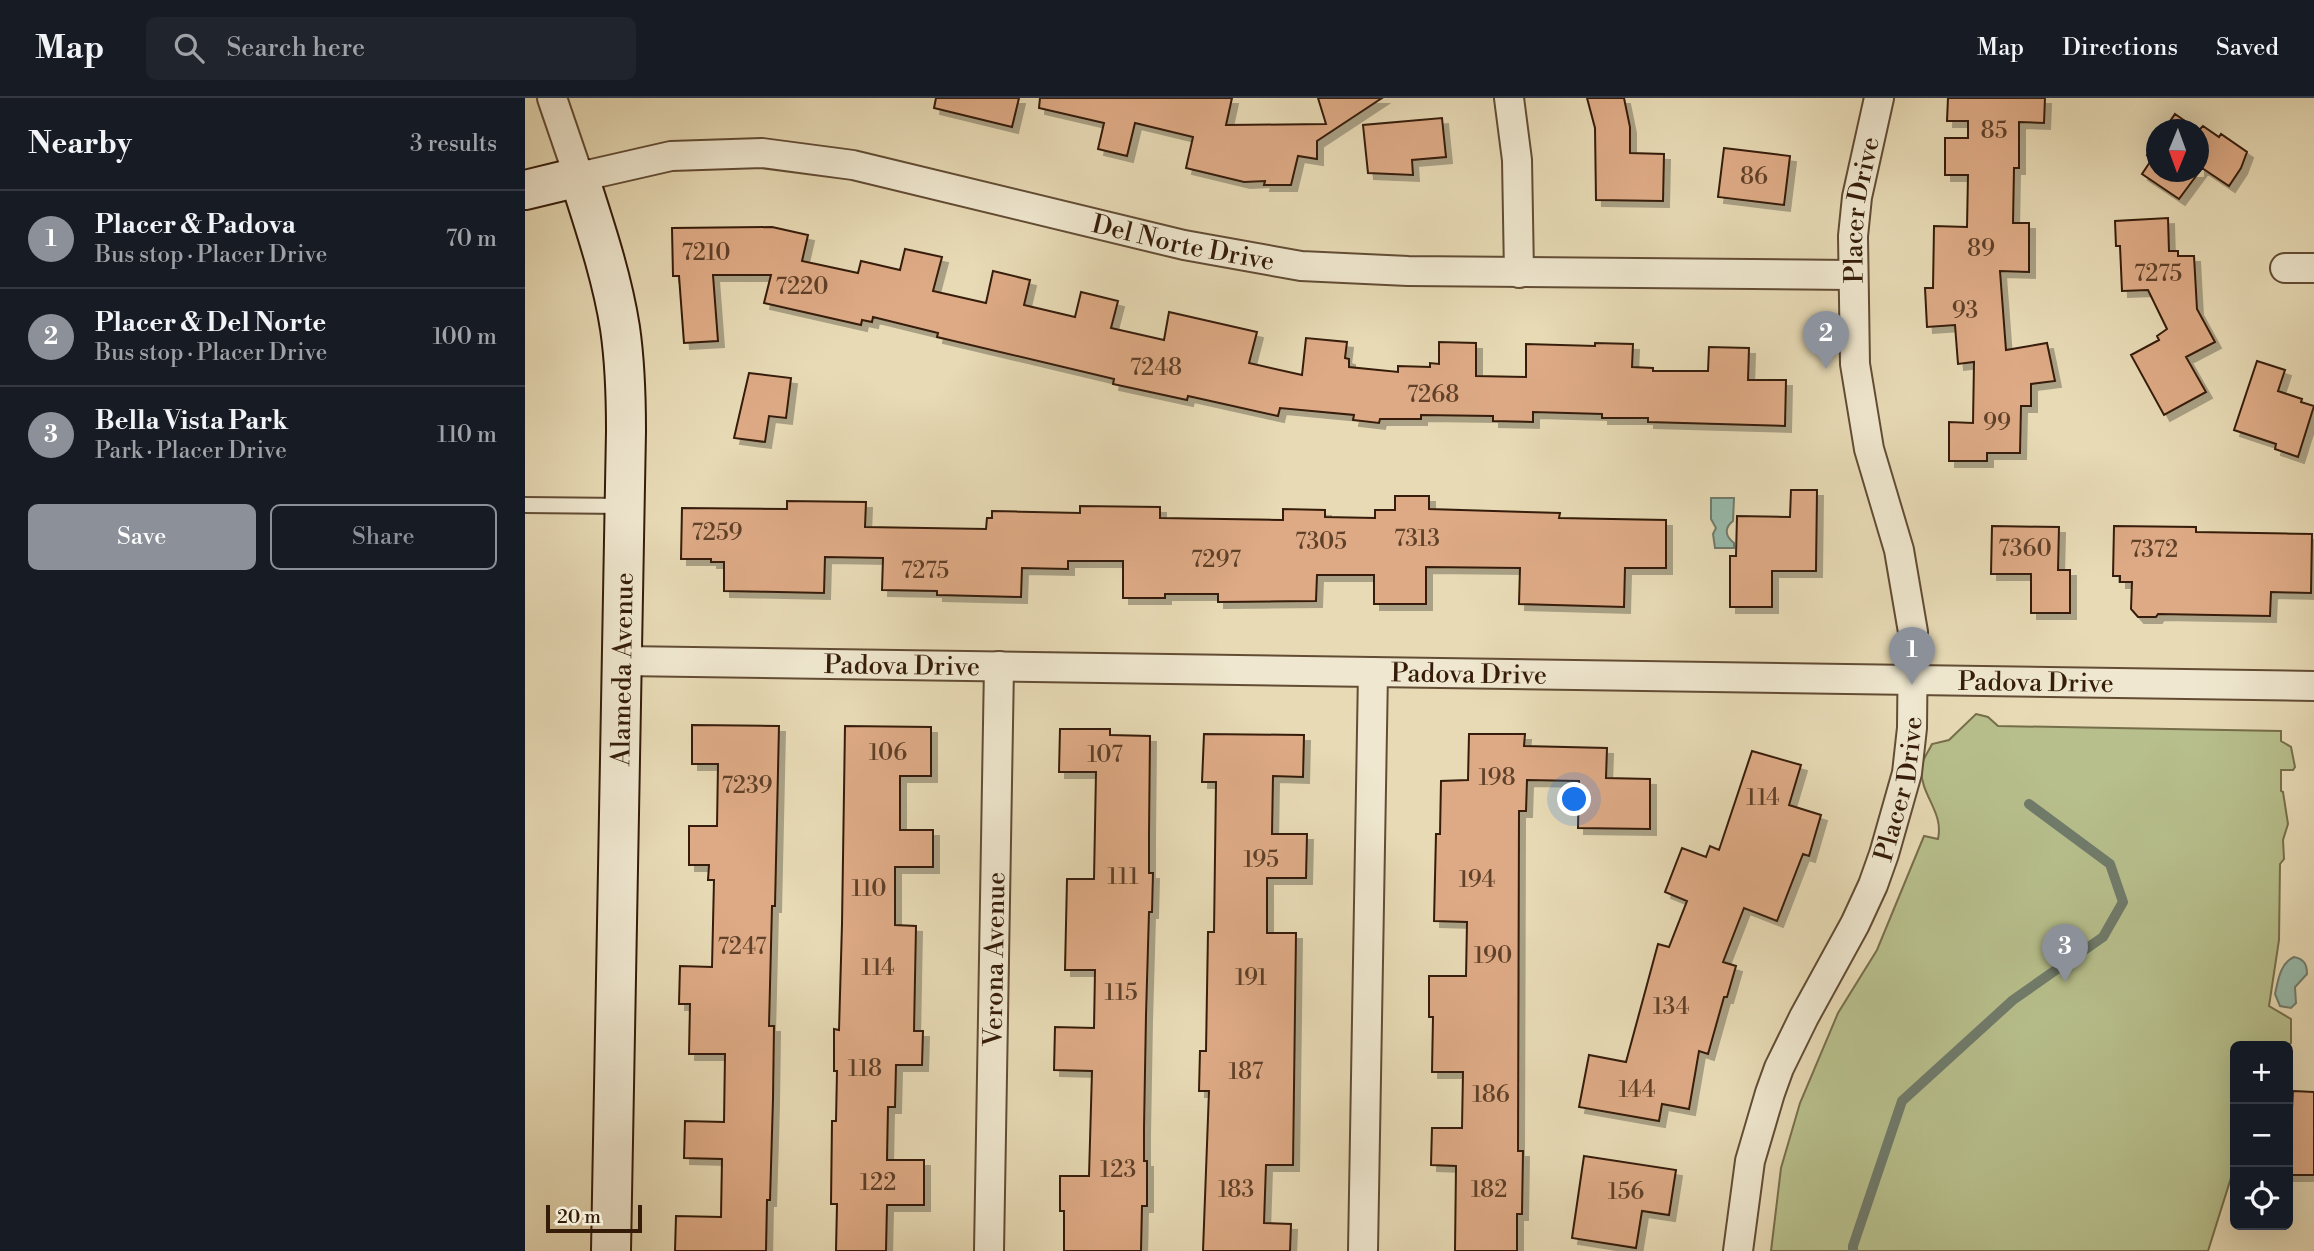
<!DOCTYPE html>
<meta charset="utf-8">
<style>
:root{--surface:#171b24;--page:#20242c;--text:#f1f3f6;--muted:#9ea1a6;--line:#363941;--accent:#8c9099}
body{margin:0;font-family:"Libre Bodoni",serif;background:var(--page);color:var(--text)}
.controls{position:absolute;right:21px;bottom:21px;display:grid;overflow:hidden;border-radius:10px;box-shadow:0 7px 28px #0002}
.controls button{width:63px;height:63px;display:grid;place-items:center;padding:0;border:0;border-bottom:2px solid var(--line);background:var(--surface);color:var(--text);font:35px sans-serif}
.compass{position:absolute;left:1621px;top:21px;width:63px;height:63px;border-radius:50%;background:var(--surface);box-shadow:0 7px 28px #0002;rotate:181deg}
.scale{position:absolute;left:21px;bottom:18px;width:96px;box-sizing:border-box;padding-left:7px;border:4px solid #351c09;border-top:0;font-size:19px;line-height:24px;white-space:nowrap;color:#351c09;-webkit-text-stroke:5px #efe7cf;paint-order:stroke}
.you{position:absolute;left:1050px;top:702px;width:24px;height:24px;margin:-18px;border:5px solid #fff;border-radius:50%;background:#1a73e8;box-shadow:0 0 0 10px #1a73e833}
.badge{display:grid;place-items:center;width:46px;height:46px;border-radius:50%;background:var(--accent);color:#fff;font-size:23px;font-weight:700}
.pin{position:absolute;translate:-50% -58px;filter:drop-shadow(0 2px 4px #0008)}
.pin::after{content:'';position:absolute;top:37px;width:24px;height:21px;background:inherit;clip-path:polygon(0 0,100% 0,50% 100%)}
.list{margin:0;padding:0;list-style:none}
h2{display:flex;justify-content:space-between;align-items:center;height:91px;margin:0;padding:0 28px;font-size:30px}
h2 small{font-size:23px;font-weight:400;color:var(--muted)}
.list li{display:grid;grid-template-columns:46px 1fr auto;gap:21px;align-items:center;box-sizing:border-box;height:98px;padding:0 28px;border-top:2px solid var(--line)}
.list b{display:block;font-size:26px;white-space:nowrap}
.list p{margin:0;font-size:23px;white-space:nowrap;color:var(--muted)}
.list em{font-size:23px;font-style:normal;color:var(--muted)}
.actions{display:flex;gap:14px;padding:21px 28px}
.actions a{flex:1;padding:16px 0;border:2px solid var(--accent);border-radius:10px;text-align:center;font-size:24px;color:var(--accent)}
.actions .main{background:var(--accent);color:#fff}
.icon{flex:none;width:38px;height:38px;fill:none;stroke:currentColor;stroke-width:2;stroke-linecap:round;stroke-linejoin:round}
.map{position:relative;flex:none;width:1789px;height:1153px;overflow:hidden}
header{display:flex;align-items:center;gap:42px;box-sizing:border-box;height:98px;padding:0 35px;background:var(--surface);border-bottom:2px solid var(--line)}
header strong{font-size:33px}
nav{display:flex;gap:38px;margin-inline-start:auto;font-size:24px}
.search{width:490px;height:63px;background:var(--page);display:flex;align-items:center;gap:18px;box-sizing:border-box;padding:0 24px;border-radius:10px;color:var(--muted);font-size:26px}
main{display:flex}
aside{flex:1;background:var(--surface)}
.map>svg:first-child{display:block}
</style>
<header>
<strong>Map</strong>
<div class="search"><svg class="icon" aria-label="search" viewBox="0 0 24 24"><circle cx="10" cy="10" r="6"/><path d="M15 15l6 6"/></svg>Search here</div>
<nav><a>Map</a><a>Directions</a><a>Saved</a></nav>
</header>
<main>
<aside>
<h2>Nearby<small>3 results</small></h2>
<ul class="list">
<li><span class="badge">1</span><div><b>Placer &amp; Padova</b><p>Bus stop · Placer Drive</p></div><em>70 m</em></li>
<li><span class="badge">2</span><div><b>Placer &amp; Del Norte</b><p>Bus stop · Placer Drive</p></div><em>100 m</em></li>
<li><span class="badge">3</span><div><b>Bella Vista Park</b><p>Park · Placer Drive</p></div><em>110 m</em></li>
</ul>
<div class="actions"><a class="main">Save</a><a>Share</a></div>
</aside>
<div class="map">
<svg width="1789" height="1153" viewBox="0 0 1789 1153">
<defs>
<filter id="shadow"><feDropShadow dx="6" dy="6" stdDeviation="0" flood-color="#0004"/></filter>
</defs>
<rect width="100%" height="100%" fill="#e7dab5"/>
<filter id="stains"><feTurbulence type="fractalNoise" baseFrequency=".00286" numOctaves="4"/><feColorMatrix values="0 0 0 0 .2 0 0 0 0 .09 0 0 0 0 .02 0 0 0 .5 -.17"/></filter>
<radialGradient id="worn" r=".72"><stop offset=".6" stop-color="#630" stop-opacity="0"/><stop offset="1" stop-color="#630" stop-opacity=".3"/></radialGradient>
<!-- green -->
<path fill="#b7bf8c" stroke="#766e4a" stroke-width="2" d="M 1451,616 L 1463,619 L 1473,628 L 1756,633 L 1756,643 L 1766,649 L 1770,669 L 1768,672 L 1756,672 L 1756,693 L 1758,694 L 1763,726 L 1758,742 L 1759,761 L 1755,766 L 1754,842 L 1744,908 L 1766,921 L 1766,945 L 1762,948 L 1710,948 L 1710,1067 L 1683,1153 L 1246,1153 L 1256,1070 L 1275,1005 L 1313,915 L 1352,852 L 1399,738 L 1413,741 C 1419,714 1396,698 1396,671 C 1396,663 1404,653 1407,646 L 1424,642 Z"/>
<!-- water -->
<path fill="#97bbac" stroke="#707b6b" stroke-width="2" d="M 1186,400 L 1209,400 L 1208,423 C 1199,430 1200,438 1209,445 L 1209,450 L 1190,450 L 1188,436 L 1191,430 L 1186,421 Z
M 1769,859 C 1779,861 1782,866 1782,876 L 1770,889 L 1771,905 L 1766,910 L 1755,908 L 1750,896 C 1753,883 1755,865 1769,859 Z"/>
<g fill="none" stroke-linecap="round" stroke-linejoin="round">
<!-- stream -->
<path stroke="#707b6b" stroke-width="10" d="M 1328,1153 L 1328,1148 L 1377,1003 L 1488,902 L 1578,839 L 1598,804 L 1585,766 L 1504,706"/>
</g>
<!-- building -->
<path fill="#ddaa85" stroke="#351c09" stroke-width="2" filter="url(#shadow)" d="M 411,0 L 494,0 L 487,29 L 409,10 Z
M 515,0 L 707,0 L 701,27 L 801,26 L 793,0 L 857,0 L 792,43 L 792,61 L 773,58 L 766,87 L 739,87 L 740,83 L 719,84 L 661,70 L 668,39 L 610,25 L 602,58 L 573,51 L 579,25 L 514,10 Z
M 1062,0 L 1099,0 L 1105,29 L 1105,55 L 1139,56 L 1138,103 L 1071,102 L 1070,30 Z
M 1423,0 L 1520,0 L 1519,25 L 1494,24 L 1494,70 L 1489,70 L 1488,125 L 1504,125 L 1504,174 L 1475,173 L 1481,252 L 1522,245 L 1530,283 L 1506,286 L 1506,308 L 1496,308 L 1495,355 L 1462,355 L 1462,363 L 1424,363 L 1424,324 L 1448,325 L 1449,264 L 1433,266 L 1430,227 L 1402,229 L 1400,190 L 1408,190 L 1409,128 L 1442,129 L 1443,77 L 1420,77 L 1420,40 L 1443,40 L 1443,23 L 1422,23 Z
M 1650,16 L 1673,32 L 1639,32 Z
M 917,20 L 921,59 L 887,62 L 888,77 L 843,75 L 838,27 Z
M 1678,28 L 1694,39 L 1696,36 L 1722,54 L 1716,70 L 1704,88 L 1677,70 L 1654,101 L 1617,76 L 1627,61 L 1622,57 L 1632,43 L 1632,74 L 1674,74 L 1674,32 Z
M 1199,50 L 1265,58 L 1259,107 L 1193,99 Z
M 1643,120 L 1644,153 L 1653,153 L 1653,158 L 1669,158 L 1672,211 L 1690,244 L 1661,259 L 1681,294 L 1639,317 L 1606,257 L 1634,242 L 1632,238 L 1642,231 L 1623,192 L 1597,193 L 1595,148 L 1591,148 L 1590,123 Z
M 247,129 L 283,137 L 277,163 L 333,175 L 336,163 L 375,172 L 380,151 L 417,159 L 408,193 L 461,205 L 468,173 L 505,182 L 499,207 L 550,219 L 556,194 L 593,203 L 586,230 L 639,242 L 644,214 L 732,234 L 724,265 L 777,277 L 781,240 L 822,244 L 820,260 L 824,261 L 824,269 L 873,274 L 873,268 L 905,269 L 905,265 L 914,266 L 914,244 L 951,245 L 951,278 L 1001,279 L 1001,246 L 1070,248 L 1070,245 L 1108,246 L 1107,269 L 1128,270 L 1128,273 L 1183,273 L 1184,249 L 1224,250 L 1223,282 L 1261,282 L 1260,328 L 1123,324 L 1123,320 L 1077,320 L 1077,316 L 1008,314 L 1008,324 L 968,323 L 968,318 L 896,317 L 896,321 L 855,321 L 854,325 L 828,322 L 829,317 L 755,310 L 753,318 L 663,298 L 662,302 L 588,286 L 589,281 L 412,239 L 413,235 L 348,219 L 347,224 L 337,222 L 336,227 L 239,205 L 246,177 L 188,177 L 193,243 L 159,245 L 154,178 L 148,178 L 147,130 Z
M 1732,263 L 1760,272 L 1753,293 L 1777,301 L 1776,304 L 1789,308 L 1773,359 L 1750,351 L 1751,346 L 1709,332 Z
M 224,275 L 266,280 L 261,320 L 244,318 L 240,344 L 209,340 Z
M 1266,392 L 1292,392 L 1291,473 L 1247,473 L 1247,509 L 1205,509 L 1205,458 L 1211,458 L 1212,418 L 1265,419 Z
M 870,398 L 904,398 L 904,411 L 1035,415 L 1034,420 L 1141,422 L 1141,470 L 1100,470 L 1099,509 L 994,506 L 995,470 L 901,469 L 901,506 L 849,506 L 849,477 L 792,477 L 791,503 L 693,504 L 693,496 L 640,496 L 640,500 L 598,500 L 598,463 L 543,463 L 543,471 L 497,470 L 496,499 L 412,497 L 412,493 L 357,492 L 358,460 L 300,459 L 299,495 L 199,493 L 199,464 L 186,464 L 186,461 L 156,461 L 157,410 L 262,411 L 262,403 L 341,404 L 340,429 L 461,431 L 462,420 L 467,420 L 467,413 L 555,415 L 555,408 L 635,409 L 635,420 L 758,422 L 758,411 L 800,412 L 800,419 L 850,420 L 850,412 L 870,412 Z
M 1467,428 L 1534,429 L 1533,472 L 1545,472 L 1545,515 L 1506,515 L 1506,476 L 1466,476 Z
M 1589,428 L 1671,429 L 1671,434 L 1787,436 L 1786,495 L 1746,494 L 1745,518 L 1633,516 L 1631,519 L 1613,519 L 1606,511 L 1607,484 L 1595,484 L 1595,478 L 1588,478 Z
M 167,627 L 254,628 L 250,808 L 247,808 L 244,928 L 249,928 L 248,1001 L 245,1102 L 242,1102 L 241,1153 L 150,1153 L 151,1118 L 196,1119 L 197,1061 L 159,1060 L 160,1023 L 199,1024 L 200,956 L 164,956 L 165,906 L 154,906 L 155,868 L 187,869 L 189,782 L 183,782 L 184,767 L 164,767 L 164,728 L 192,728 L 193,666 L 167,666 Z
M 320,628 L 406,629 L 406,678 L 375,678 L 375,732 L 408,732 L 408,769 L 370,769 L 370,827 L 391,828 L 389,933 L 398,933 L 397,967 L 371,967 L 370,1009 L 363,1009 L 362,1062 L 399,1062 L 399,1107 L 362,1107 L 361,1153 L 311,1153 L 312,1106 L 306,1106 L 307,1023 L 311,1023 L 312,973 L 309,973 L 309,931 L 314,932 L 317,826 Z
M 535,631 L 585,631 L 585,637 L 625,638 L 624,736 L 624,775 L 628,775 L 627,814 L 624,814 L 621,917 L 619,1030 L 619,1063 L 622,1063 L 622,1108 L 617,1108 L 616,1153 L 539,1153 L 539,1113 L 535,1113 L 535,1078 L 564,1078 L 567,973 L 529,972 L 530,929 L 569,930 L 570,872 L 540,872 L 542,781 L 569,781 L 571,674 L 534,674 Z
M 679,636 L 779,637 L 778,679 L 748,678 L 747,736 L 782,736 L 781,780 L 742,780 L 742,835 L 771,835 L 768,1067 L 741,1067 L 739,1125 L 766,1126 L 765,1153 L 678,1153 L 684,993 L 674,993 L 675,953 L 681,953 L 683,834 L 689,834 L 691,684 L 677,684 Z
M 944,636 L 1000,636 L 999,648 L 1082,650 L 1081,680 L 1125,681 L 1125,731 L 1053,730 L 1054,683 L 1002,682 L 1001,713 L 994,713 L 993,1053 L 998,1053 L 997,1116 L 992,1116 L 992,1153 L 930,1153 L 931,1068 L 906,1067 L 907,1030 L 937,1030 L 938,974 L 907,974 L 908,919 L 904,919 L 904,878 L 941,878 L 942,824 L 909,823 L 911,736 L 915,736 L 916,683 L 943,682 Z
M 1227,653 L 1276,667 L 1264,707 L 1296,717 L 1284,758 L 1278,756 L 1252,823 L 1219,810 L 1198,864 L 1211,868 L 1202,899 L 1199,899 L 1183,956 L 1174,953 L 1164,1011 L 1137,1006 L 1134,1023 L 1054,1009 L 1064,957 L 1101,964 L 1133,846 L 1144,849 L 1162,803 L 1140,794 L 1157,750 L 1181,759 L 1185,748 L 1194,752 Z
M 1768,993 L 1789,994 L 1789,1077 L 1763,1077 L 1763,1046 L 1765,1046 Z
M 1059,1058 L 1151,1072 L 1144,1117 L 1117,1113 L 1111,1150 L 1047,1140 Z"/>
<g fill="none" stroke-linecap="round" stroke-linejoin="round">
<defs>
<path id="lane" d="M 0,407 L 99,408"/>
<g id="street">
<path id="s1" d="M 27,0 L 54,79 L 146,58 L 237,55 L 328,67 L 659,147 L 776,168 L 883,173 L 1327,177"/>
<path d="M 984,0 L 992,62 L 994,175"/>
<path d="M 1760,170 L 1789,170"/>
<path id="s2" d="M 97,563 L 1789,588"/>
<path id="s3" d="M 464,1153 L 474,568"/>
<path d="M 838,1153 L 848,574"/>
<path id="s4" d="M 1213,1153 L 1225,1063 L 1245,995 L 1254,970 L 1279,919 L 1330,826 L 1348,787 L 1359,756 L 1382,675 L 1387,630 L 1388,534 L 1374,452 L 1344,351 L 1330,266 L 1328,138 L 1332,99 L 1354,0"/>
</g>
<path id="secondary" d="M 0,92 L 54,79 C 70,129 87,179 95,230 C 100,264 101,298 101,333 L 86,1153"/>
</defs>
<!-- lane casing -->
<use href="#lane" stroke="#624c34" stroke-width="18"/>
<!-- street casing -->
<use href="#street" stroke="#624c34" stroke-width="32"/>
<!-- secondary casing -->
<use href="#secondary" stroke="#351c09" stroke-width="42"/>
<!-- lane -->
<use href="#lane" stroke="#efe7cf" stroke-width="14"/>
<!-- street -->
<use href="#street" stroke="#efe7cf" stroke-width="28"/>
<!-- secondary -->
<use href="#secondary" stroke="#efe7cf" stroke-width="38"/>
</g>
<g text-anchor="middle" stroke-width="7" stroke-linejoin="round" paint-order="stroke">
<!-- number labels -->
<g font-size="23" fill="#5f4028">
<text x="1469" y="40">85</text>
<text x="1229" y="86">86</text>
<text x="1456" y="158">89</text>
<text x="181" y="162">7210</text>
<text x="1633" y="183">7275</text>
<text x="277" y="196">7220</text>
<text x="1440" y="220">93</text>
<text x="631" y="277">7248</text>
<text x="908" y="304">7268</text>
<text x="1472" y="332">99</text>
<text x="192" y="442">7259</text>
<text x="892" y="448">7313</text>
<text x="796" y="451">7305</text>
<text x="1500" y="458">7360</text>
<text x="1629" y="459">7372</text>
<text x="691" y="469">7297</text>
<text x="400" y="480">7275</text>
<text x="363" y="662">106</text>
<text x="580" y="664">107</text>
<text x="972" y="687">198</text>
<text x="222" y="695">7239</text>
<text x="1238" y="707">114</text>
<text x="736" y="769">195</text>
<text x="598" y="786">111</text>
<text x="952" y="789">194</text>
<text x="344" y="798">110</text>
<text x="217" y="856">7247</text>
<text x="968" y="865">190</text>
<text x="353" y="877">114</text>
<text x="726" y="887">191</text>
<text x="596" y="902">115</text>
<text x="1146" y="916">134</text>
<text x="340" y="978">118</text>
<text x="721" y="981">187</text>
<text x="1112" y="999">144</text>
<text x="966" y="1004">186</text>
<text x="593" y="1079">123</text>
<text x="353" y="1092">122</text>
<text x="711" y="1099">183</text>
<text x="964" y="1099">182</text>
<text x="1101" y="1101">156</text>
</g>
<!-- street labels -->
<g font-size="26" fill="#351c09" stroke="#efe7cf">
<text dy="9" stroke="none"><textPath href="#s4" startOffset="1082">Placer Drive</textPath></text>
<text dy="9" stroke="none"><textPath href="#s1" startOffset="700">Del Norte Drive</textPath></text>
<text dy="9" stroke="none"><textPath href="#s2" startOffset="280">Padova Drive</textPath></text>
<text transform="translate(97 571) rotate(-89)" y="9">Alameda Avenue</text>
<text dy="9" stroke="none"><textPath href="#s2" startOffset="847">Padova Drive</textPath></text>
<text dy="9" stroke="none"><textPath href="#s2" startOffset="1414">Padova Drive</textPath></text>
<text dy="9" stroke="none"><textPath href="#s4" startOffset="494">Placer Drive</textPath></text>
<text dy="9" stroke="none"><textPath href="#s3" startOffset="292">Verona Avenue</textPath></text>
</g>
</g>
<rect width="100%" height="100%" filter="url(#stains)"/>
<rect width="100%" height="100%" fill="url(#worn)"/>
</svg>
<div class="controls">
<button>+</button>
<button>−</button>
<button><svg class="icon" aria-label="locate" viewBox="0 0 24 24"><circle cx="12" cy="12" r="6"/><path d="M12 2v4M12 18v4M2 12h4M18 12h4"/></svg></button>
</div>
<svg class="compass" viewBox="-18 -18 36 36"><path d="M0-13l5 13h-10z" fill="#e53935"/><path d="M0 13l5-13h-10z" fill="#9ea1a6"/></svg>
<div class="scale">20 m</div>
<div class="you"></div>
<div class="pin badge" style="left:1387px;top:587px">1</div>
<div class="pin badge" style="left:1301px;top:271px">2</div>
<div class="pin badge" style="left:1540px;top:884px">3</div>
</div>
</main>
